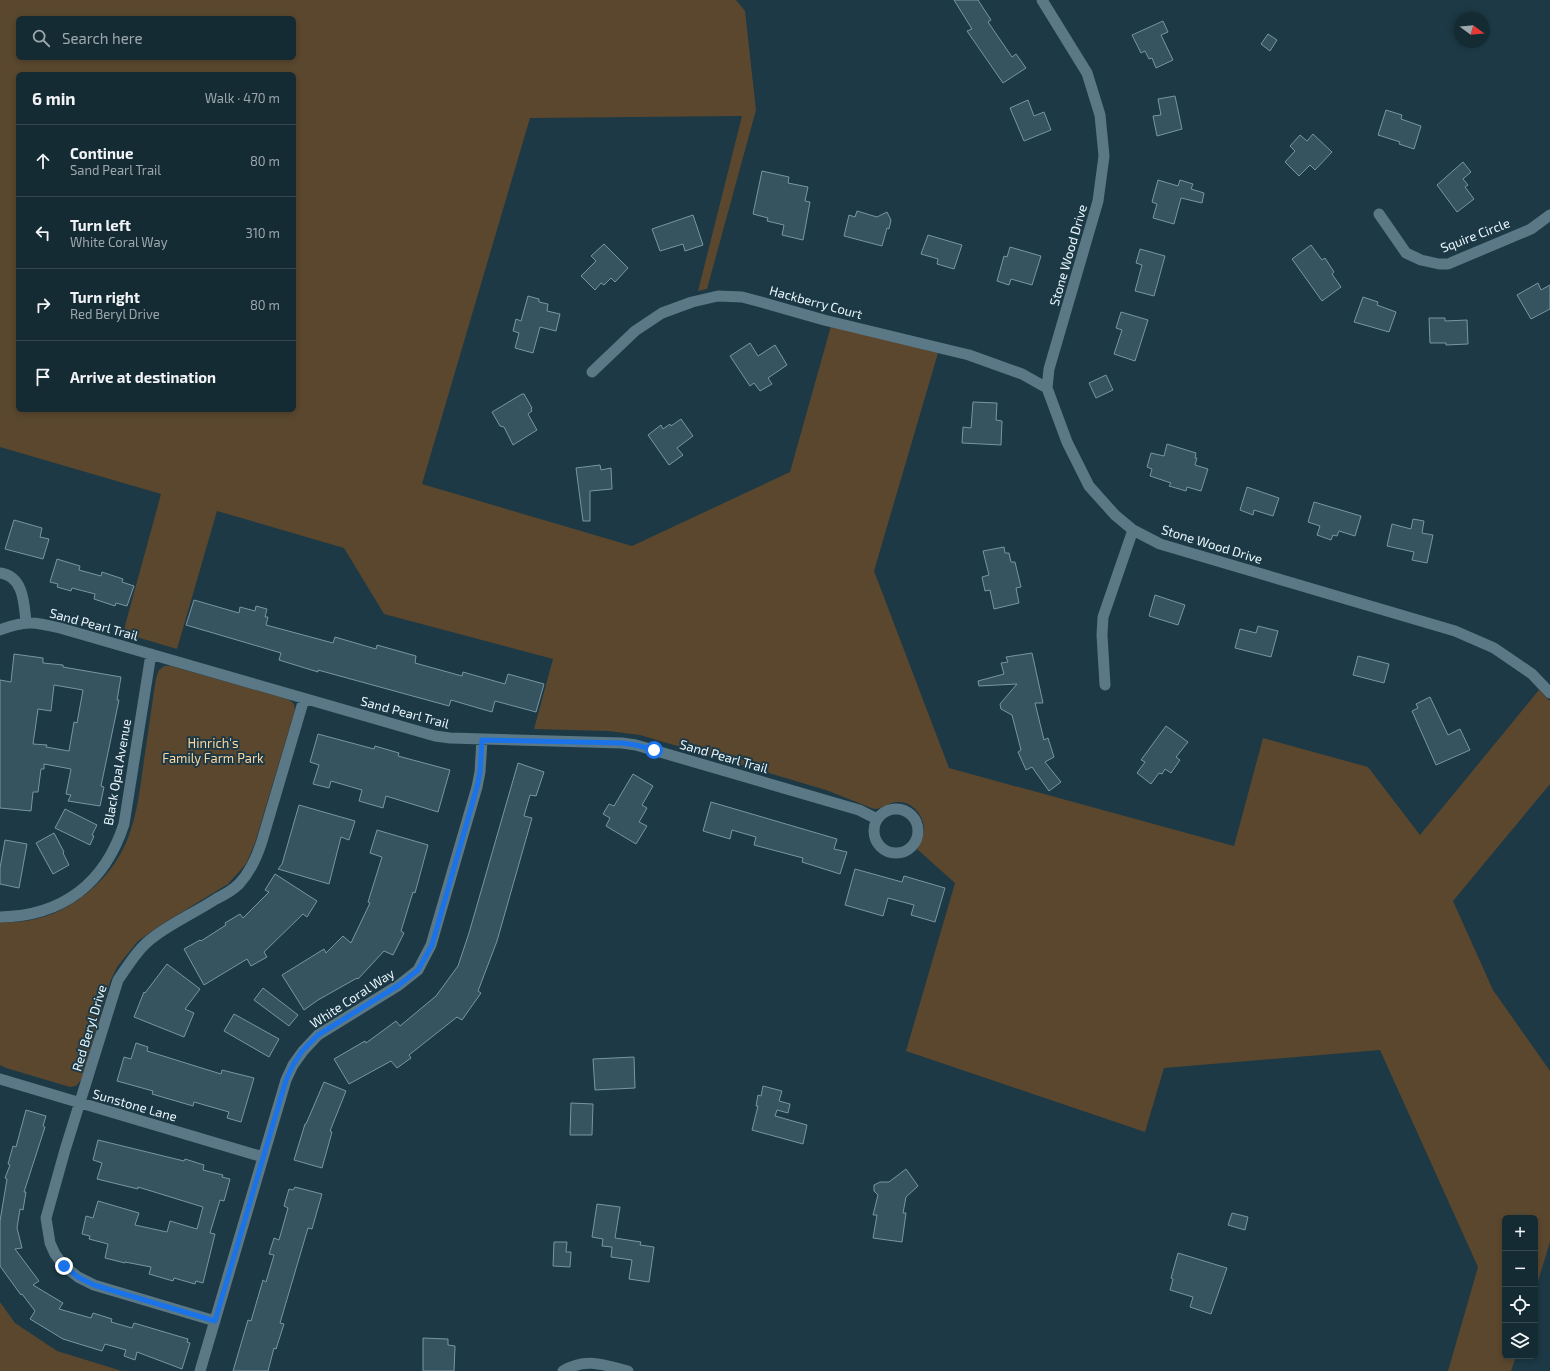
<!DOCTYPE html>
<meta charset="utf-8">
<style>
:root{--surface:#152b34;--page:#223740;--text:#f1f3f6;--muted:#9da7ac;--line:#34474f}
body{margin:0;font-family:"Exo 2",sans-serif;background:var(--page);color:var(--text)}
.controls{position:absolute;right:12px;bottom:12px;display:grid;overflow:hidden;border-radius:6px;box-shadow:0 2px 6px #0003}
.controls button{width:36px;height:36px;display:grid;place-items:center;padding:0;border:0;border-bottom:1px solid var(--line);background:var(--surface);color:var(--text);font:20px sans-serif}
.compass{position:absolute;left:1454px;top:12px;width:36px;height:36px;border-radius:50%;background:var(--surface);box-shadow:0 2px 6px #0003;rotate:106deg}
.stop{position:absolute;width:12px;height:12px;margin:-9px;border:3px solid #1a73e8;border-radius:50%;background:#fff}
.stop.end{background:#1a73e8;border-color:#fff;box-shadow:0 1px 4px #0008}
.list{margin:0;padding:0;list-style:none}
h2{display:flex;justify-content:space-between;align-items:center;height:52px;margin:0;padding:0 16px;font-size:17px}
h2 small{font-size:13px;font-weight:400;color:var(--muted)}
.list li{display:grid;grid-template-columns:26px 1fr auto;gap:12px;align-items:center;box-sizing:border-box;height:72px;padding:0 16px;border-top:1px solid var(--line)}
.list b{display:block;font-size:15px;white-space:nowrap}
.list p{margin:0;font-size:13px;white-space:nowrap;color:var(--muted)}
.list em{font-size:13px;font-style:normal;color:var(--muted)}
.icon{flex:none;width:22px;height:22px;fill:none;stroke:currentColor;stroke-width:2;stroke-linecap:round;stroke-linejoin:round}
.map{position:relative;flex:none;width:1550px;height:1371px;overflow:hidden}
.search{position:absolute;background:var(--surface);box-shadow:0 2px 6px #0003;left:16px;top:16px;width:280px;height:44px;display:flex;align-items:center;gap:10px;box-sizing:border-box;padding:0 14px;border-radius:6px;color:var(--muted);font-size:15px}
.panel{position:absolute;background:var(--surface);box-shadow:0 2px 6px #0003;left:16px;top:72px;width:280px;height:340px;border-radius:6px}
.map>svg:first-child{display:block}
</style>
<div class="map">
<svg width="1550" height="1371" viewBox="0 0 1550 1371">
<rect width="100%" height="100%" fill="#1c3945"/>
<!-- green -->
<path fill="#5a472e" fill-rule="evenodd" d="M 0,0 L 736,0 L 745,11 L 756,110 L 707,289 L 698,291 L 742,116 L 530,118 L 422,484 L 632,546 L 790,472 L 831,326 L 938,353 L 874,571 L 949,768 L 1234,846 L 1263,738 L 1368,767 L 1420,835 L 1539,690 L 1550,701 L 1550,784 L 1453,901 L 1493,990 L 1550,1071 L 1550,1242 L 1535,1291 L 1535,1218 L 1505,1218 L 1505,1356 L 1516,1356 L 1511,1371 L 1448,1371 L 1478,1267 L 1380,1050 L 1164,1068 L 1145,1132 L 906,1051 L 955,883 L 917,849 C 920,843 923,837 924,831 C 925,817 913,801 898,802 C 889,802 883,809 874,809 L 826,790 L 640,735 L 608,731 L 534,729 L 553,659 L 384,614 L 344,548 L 217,511 L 177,649 L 123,633 L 161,494 L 0,447 ZM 18,18 L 294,18 L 294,58 L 18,58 ZM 18,74 L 294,74 L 294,410 L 18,410 Z
M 164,666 L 171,666 L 287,699 C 296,703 296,708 293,716 L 255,843 L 246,864 L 228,884 L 159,926 L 138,941 L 117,967 L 110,982 L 82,1079 L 76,1086 L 70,1087 L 6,1068 L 0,1065 L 0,922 C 28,924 55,916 78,900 C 131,862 136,820 144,760 C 148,732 152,705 156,678 L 159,670 Z
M 0,1302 L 15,1323 L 57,1351 L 122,1371 L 0,1371 Z"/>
<!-- building -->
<path fill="#365360" stroke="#7796a4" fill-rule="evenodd" d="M 954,0 L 978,0 L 991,20 L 988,22 L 1012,57 L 1016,54 L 1026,68 L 1003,83 L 967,31 L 972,29 Z
M 1163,21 L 1168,32 L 1161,35 L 1173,60 L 1156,68 L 1152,58 L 1149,59 L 1145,51 L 1141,53 L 1132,35 Z
M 1268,34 L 1277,40 L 1270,51 L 1261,44 Z
M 1175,96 L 1182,129 L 1157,136 L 1153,116 L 1161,115 L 1158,99 Z
M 1028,100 L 1034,116 L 1044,112 L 1051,130 L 1024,141 L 1010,108 Z
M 1386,110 L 1402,115 L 1401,119 L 1421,126 L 1414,149 L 1399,144 L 1400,142 L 1378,135 Z
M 1313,134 L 1332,152 L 1315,170 L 1310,165 L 1299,176 L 1285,162 L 1295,151 L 1290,146 L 1300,135 L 1307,141 Z
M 1463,162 L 1471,172 L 1463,179 L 1468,185 L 1465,187 L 1474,199 L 1457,212 L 1437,185 Z
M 762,171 L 789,177 L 788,183 L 808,187 L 805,201 L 810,202 L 803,240 L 782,235 L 784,225 L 767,221 L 768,218 L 753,214 Z
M 1158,180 L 1178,186 L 1180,180 L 1193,184 L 1191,189 L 1204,193 L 1202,203 L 1181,198 L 1174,224 L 1153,218 L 1157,204 L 1152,202 Z
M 857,211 L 877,217 L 887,212 L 891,220 L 889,229 L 887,228 L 882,246 L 844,236 L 849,215 L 855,217 Z
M 693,215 L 703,245 L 685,251 L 683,244 L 660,251 L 652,229 Z
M 928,235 L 962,245 L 954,269 L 937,264 L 938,259 L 921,254 Z
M 604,244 L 628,268 L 615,282 L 611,278 L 604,285 L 601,283 L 595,290 L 581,276 L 596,261 L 591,256 Z
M 1311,245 L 1322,260 L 1325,258 L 1334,272 L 1332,274 L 1341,287 L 1322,301 L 1292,259 Z
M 1010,247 L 1041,256 L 1032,285 L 1011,279 L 1009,285 L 997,281 L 1004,256 L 1007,257 Z
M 1140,249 L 1165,256 L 1154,296 L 1135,291 L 1142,265 L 1136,263 Z
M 1538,283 L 1541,290 L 1550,285 L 1550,309 L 1531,319 L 1517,295 Z
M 528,296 L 539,299 L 539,302 L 548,304 L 547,311 L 560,314 L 556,331 L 540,327 L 533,353 L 515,348 L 519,333 L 513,331 L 516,319 L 521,321 Z
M 1363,297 L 1378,302 L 1377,305 L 1396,312 L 1389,332 L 1354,322 Z
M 1121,312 L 1148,320 L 1135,361 L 1114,354 L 1122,330 L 1116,328 Z
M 1429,318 L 1445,318 L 1445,321 L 1467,320 L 1468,344 L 1446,345 L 1446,343 L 1430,343 Z
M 750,343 L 758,356 L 775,345 L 787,365 L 768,378 L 772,384 L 760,391 L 754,383 L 750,386 L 730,356 Z
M 1106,375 L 1113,390 L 1096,398 L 1089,383 Z
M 522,394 L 524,394 L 532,408 L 531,409 L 532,411 L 528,414 L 537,430 L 513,445 L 504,427 L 500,426 L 492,412 Z
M 973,402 L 997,403 L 996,420 L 1002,421 L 1001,445 L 962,443 L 963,427 L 971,428 Z
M 681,419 L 693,436 L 677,448 L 683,455 L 669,465 L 648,435 L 661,425 L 663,429 L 670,424 L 671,426 Z
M 1167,444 L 1196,453 L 1195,458 L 1197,458 L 1195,465 L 1208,469 L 1201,491 L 1187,487 L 1186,491 L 1169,486 L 1171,483 L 1150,476 L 1152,469 L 1147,467 L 1151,453 L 1164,456 Z
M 600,465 L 601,470 L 611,468 L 612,489 L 590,491 L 590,521 L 583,521 L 576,468 Z
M 1247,487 L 1279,498 L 1273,516 L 1254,510 L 1253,515 L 1240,510 Z
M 1314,502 L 1361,516 L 1355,536 L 1339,531 L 1337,536 L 1333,535 L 1331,540 L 1317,535 L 1320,526 L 1308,522 Z
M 1413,519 L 1424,521 L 1422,533 L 1433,535 L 1427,563 L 1412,560 L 1414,552 L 1387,546 L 1392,524 L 1411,529 Z
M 14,520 L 42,528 L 40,537 L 49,539 L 43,559 L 5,549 Z
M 1004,547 L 1005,553 L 1009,553 L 1011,562 L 1015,562 L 1021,587 L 1016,588 L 1019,603 L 994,609 L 990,590 L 985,591 L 982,577 L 989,575 L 983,551 Z
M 57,559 L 80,566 L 79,570 L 101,576 L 102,572 L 123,579 L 122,582 L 134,586 L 127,606 L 116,603 L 115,606 L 94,599 L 95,594 L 72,588 L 71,591 L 57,587 L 58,584 L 50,582 Z
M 1155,595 L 1185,605 L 1178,625 L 1149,616 Z
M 194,600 L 239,613 L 240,607 L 255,611 L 256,606 L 267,609 L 265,617 L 268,617 L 266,625 L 333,643 L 335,637 L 376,649 L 377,645 L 416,656 L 415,663 L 462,676 L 463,672 L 505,684 L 508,674 L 544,684 L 536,712 L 495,701 L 492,712 L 451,700 L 449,706 L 318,670 L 318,672 L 279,660 L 281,653 L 186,625 Z
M 1258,626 L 1278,631 L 1271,657 L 1235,648 L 1240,629 L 1256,633 Z
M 1032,653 L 1043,703 L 1035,703 L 1044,740 L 1048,738 L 1054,757 L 1045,762 L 1061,782 L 1049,791 L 1032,767 L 1026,770 L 1018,752 L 1021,750 L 1012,715 L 1001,709 L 1000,704 L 1017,684 L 979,686 L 978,681 L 1004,674 L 1001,663 L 1008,662 L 1006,657 Z
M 14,654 L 43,658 L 43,663 L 63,665 L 63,667 L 121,677 L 117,700 L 119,700 L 101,786 L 104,787 L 100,806 L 68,801 L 71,795 L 66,794 L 71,769 L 44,764 L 44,769 L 41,769 L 38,792 L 33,792 L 31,811 L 0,808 L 0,680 L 11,682 ZM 54,685 L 83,690 L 77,723 L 74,722 L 69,751 L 46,747 L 47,745 L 33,744 L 38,709 L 51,711 Z
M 1358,656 L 1389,664 L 1384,683 L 1353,675 Z
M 1430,697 L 1448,735 L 1460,729 L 1470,750 L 1436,765 L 1412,711 L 1418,708 L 1416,704 Z
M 1166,726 L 1188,742 L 1176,757 L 1180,760 L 1171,773 L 1165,769 L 1162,774 L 1159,773 L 1151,784 L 1137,773 L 1145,762 L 1141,760 Z
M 318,734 L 374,749 L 375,746 L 399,753 L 398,756 L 450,770 L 438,812 L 386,796 L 383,808 L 359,801 L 362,790 L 331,781 L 329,788 L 313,784 L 319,765 L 310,762 Z
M 518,763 L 544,772 L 536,796 L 530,795 L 524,816 L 532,818 L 497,941 L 478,991 L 481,993 L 462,1020 L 457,1017 L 409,1055 L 411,1058 L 397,1068 L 391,1061 L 349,1084 L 334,1059 L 365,1041 L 366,1043 L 396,1021 L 400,1026 L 436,996 L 458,966 L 469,933 Z
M 633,774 L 653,786 L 642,805 L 647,808 L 639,822 L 647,826 L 636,844 L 606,826 L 610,818 L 603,814 L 609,804 L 614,806 Z
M 711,802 L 837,839 L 834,849 L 847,852 L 840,874 L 802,862 L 803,858 L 754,845 L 756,837 L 732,830 L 730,839 L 703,831 Z
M 299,805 L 355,821 L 349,840 L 341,837 L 329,884 L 278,869 L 282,864 Z
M 65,809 L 97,825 L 92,835 L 94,836 L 90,845 L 55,828 Z
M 377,830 L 428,845 L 415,893 L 413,892 L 401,931 L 404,933 L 393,955 L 384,951 L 358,979 L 357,978 L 318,1000 L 304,1010 L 282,975 L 324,949 L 326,953 L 343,936 L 351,943 L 370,903 L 368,902 L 382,857 L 370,853 Z
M 54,833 L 64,852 L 63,853 L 69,865 L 53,874 L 36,843 Z
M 5,840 L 27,844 L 19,888 L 0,884 L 0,868 Z
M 855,869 L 902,882 L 904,876 L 945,888 L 935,922 L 911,915 L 914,905 L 888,898 L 883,916 L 845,905 Z
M 275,874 L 317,901 L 307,917 L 303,914 L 264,952 L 267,957 L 251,966 L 247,959 L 204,985 L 184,949 L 200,940 L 201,941 L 226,925 L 225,923 L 240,914 L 243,918 L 269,892 L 265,890 Z
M 167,964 L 200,989 L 185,1009 L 194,1013 L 184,1037 L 134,1017 L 144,992 L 145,993 Z
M 263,988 L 298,1015 L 289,1026 L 254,1000 Z
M 234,1014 L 279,1039 L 269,1057 L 224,1031 Z
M 136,1043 L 148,1047 L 147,1051 L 221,1074 L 222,1070 L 254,1078 L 241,1122 L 227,1118 L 229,1112 L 194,1102 L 193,1106 L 152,1094 L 153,1091 L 117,1081 L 124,1057 L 131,1059 Z
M 634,1057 L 635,1088 L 595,1090 L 593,1059 Z
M 324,1082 L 346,1091 L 330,1131 L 332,1132 L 322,1168 L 294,1160 L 305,1124 L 306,1124 Z
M 763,1086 L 782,1091 L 779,1101 L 790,1104 L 788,1113 L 777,1110 L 775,1116 L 807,1125 L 803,1144 L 752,1130 L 758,1106 L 756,1106 L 758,1095 L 761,1096 Z
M 571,1103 L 593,1104 L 592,1135 L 570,1135 Z
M 26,1110 L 46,1116 L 43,1126 L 45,1127 L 24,1192 L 26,1192 L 23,1210 L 20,1209 L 17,1228 L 22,1248 L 15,1249 L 39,1281 L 33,1285 L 63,1303 L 59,1309 L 91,1318 L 93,1313 L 112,1319 L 111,1322 L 132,1328 L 134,1323 L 188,1339 L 187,1342 L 190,1343 L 182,1369 L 137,1352 L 135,1360 L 124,1356 L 126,1350 L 105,1344 L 102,1351 L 63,1339 L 30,1319 L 35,1311 L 22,1294 L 21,1295 L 0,1266 L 0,1221 L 7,1179 L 5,1178 L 10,1165 L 8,1164 L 13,1146 L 16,1147 Z
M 98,1140 L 184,1161 L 185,1159 L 204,1165 L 203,1170 L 223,1175 L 222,1177 L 230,1179 L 224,1201 L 220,1200 L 210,1233 L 215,1234 L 203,1283 L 196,1281 L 195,1284 L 174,1278 L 173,1281 L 149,1274 L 151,1267 L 125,1262 L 125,1263 L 105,1258 L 108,1244 L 89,1239 L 90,1236 L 82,1234 L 86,1216 L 93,1218 L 98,1201 L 139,1213 L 135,1225 L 167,1232 L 170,1221 L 197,1229 L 203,1207 L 138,1187 L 138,1189 L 97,1179 L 102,1163 L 93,1160 Z
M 906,1169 L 918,1186 L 906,1197 L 903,1213 L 906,1213 L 902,1242 L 873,1238 L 877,1215 L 873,1215 L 878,1195 L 874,1191 L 874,1185 L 880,1182 L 889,1182 Z
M 295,1187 L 322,1194 L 312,1229 L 308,1228 L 280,1323 L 284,1324 L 276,1349 L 274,1348 L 268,1371 L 233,1371 L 248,1320 L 251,1321 L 263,1280 L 266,1282 L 274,1255 L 269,1254 L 274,1238 L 279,1240 L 288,1208 L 284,1206 L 289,1189 L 293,1190 Z
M 597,1204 L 620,1207 L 615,1238 L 641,1242 L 640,1245 L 654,1247 L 649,1282 L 629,1279 L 632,1260 L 611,1257 L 612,1247 L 602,1246 L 603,1239 L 592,1237 Z
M 1232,1213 L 1248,1217 L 1245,1230 L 1228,1225 Z
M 554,1242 L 567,1242 L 566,1252 L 571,1252 L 570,1267 L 553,1266 Z
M 1178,1253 L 1227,1268 L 1211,1314 L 1190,1307 L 1193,1297 L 1170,1290 L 1173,1279 L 1171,1278 Z
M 423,1338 L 448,1339 L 448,1345 L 455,1346 L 454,1371 L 423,1371 Z"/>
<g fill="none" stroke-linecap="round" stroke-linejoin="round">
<!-- minor -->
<path stroke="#5a7886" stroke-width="11" d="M 1042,0 L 1087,73 L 1100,115 L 1104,156 L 1098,201 L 1049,369 L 1047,388 L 1067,442 L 1089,486 L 1115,515 L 1133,530 L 1160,544 L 1455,631 L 1494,648 L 1532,674 L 1550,693
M 1379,214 L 1406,253 L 1421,260 L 1439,264 L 1448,264 L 1531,229 L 1550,215
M 592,372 L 635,331 L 662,313 L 692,302 L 718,296 L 742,297 L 761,302 L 824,320 L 969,355 L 1022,374 L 1047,388
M 0,573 C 24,576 24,604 26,622
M 0,630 C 25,620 35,622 60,628 L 435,736 L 450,738 L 622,743 L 636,745 L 859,810 L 877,819
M 1105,685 L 1102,635 L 1103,617 L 1133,530
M874 831a22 22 0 1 1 44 0a22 22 0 1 1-44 0Z
M 0,917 C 63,916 105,883 124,824 L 151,654
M 0,1079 L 263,1157
M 215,1321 L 94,1285 L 78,1277 L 64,1266 L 55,1254 L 50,1243 L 46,1218 L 65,1150 L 118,980 C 129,964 139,947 155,936 C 174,922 196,912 216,899 C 224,895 233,890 239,884 C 250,872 257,857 262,841 L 304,699
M 200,1371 L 286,1080 L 293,1065 L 303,1051 L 318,1035 L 399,985 L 418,970 L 431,945 L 477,787 L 480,772 L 482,740
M 563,1371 C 586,1357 604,1365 628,1371"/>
</g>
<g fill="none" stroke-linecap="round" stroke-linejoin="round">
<!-- route -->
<path stroke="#1a73e8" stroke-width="5" d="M 64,1266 L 78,1277 L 94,1285 L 215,1321 L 286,1080 L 293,1065 L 302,1051 L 318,1035 L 399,985 L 418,970 L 432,945 L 477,787 L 480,772 L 482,740 L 622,743 L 636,745 L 654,750"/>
</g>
<g text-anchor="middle" stroke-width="4" stroke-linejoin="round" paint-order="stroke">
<!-- street labels -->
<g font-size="13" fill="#eaf7fd" stroke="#1c3945">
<text transform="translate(1475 235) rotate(-21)" y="5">Squire Circle</text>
<text transform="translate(1068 255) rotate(-74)" y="5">Stone Wood Drive</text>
<text transform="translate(816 302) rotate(15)" y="5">Hackberry Court</text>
<text transform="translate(1212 544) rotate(17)" y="5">Stone Wood Drive</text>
<text transform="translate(94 624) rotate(15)" y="5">Sand Pearl Trail</text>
<text transform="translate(405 712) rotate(15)" y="5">Sand Pearl Trail</text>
<text transform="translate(724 756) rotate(16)" y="5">Sand Pearl Trail</text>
<text transform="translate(117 772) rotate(-80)" y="5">Black Opal Avenue</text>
<text transform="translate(352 998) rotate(-33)" y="5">White Coral Way</text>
<text transform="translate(89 1028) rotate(-73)" y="5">Red Beryl Drive</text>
<text transform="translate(135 1105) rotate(16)" y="5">Sunstone Lane</text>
</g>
<!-- park labels -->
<g font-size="13" fill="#fed59e" stroke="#1c3945">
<text x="213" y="748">Hinrich's<tspan x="213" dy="15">Family Farm Park</tspan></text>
</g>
</g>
</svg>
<div class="controls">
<button>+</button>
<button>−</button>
<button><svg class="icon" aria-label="locate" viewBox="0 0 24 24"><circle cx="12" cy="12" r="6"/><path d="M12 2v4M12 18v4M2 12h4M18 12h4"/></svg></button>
<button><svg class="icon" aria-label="layers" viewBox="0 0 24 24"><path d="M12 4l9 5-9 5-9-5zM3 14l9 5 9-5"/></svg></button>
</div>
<svg class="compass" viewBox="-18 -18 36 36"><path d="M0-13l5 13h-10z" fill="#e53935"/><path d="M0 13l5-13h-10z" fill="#9da7ac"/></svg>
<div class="stop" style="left:654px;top:750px"></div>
<div class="stop end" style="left:64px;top:1266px"></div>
<div class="search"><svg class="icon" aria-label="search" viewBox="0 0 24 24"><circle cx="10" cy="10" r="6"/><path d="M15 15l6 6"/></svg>Search here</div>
<section class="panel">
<h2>6 min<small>Walk · 470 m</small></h2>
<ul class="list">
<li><svg class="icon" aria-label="ahead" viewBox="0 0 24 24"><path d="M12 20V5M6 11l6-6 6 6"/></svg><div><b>Continue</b><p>Sand Pearl Trail</p></div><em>80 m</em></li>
<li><svg class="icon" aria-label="left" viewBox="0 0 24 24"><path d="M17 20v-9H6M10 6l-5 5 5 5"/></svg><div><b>Turn left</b><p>White Coral Way</p></div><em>310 m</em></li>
<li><svg class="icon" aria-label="right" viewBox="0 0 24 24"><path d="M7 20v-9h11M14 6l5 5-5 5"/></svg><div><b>Turn right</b><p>Red Beryl Drive</p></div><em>80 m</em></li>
<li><svg class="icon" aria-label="arrive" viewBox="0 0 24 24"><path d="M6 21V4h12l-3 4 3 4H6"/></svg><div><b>Arrive at destination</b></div></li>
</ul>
</section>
</div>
